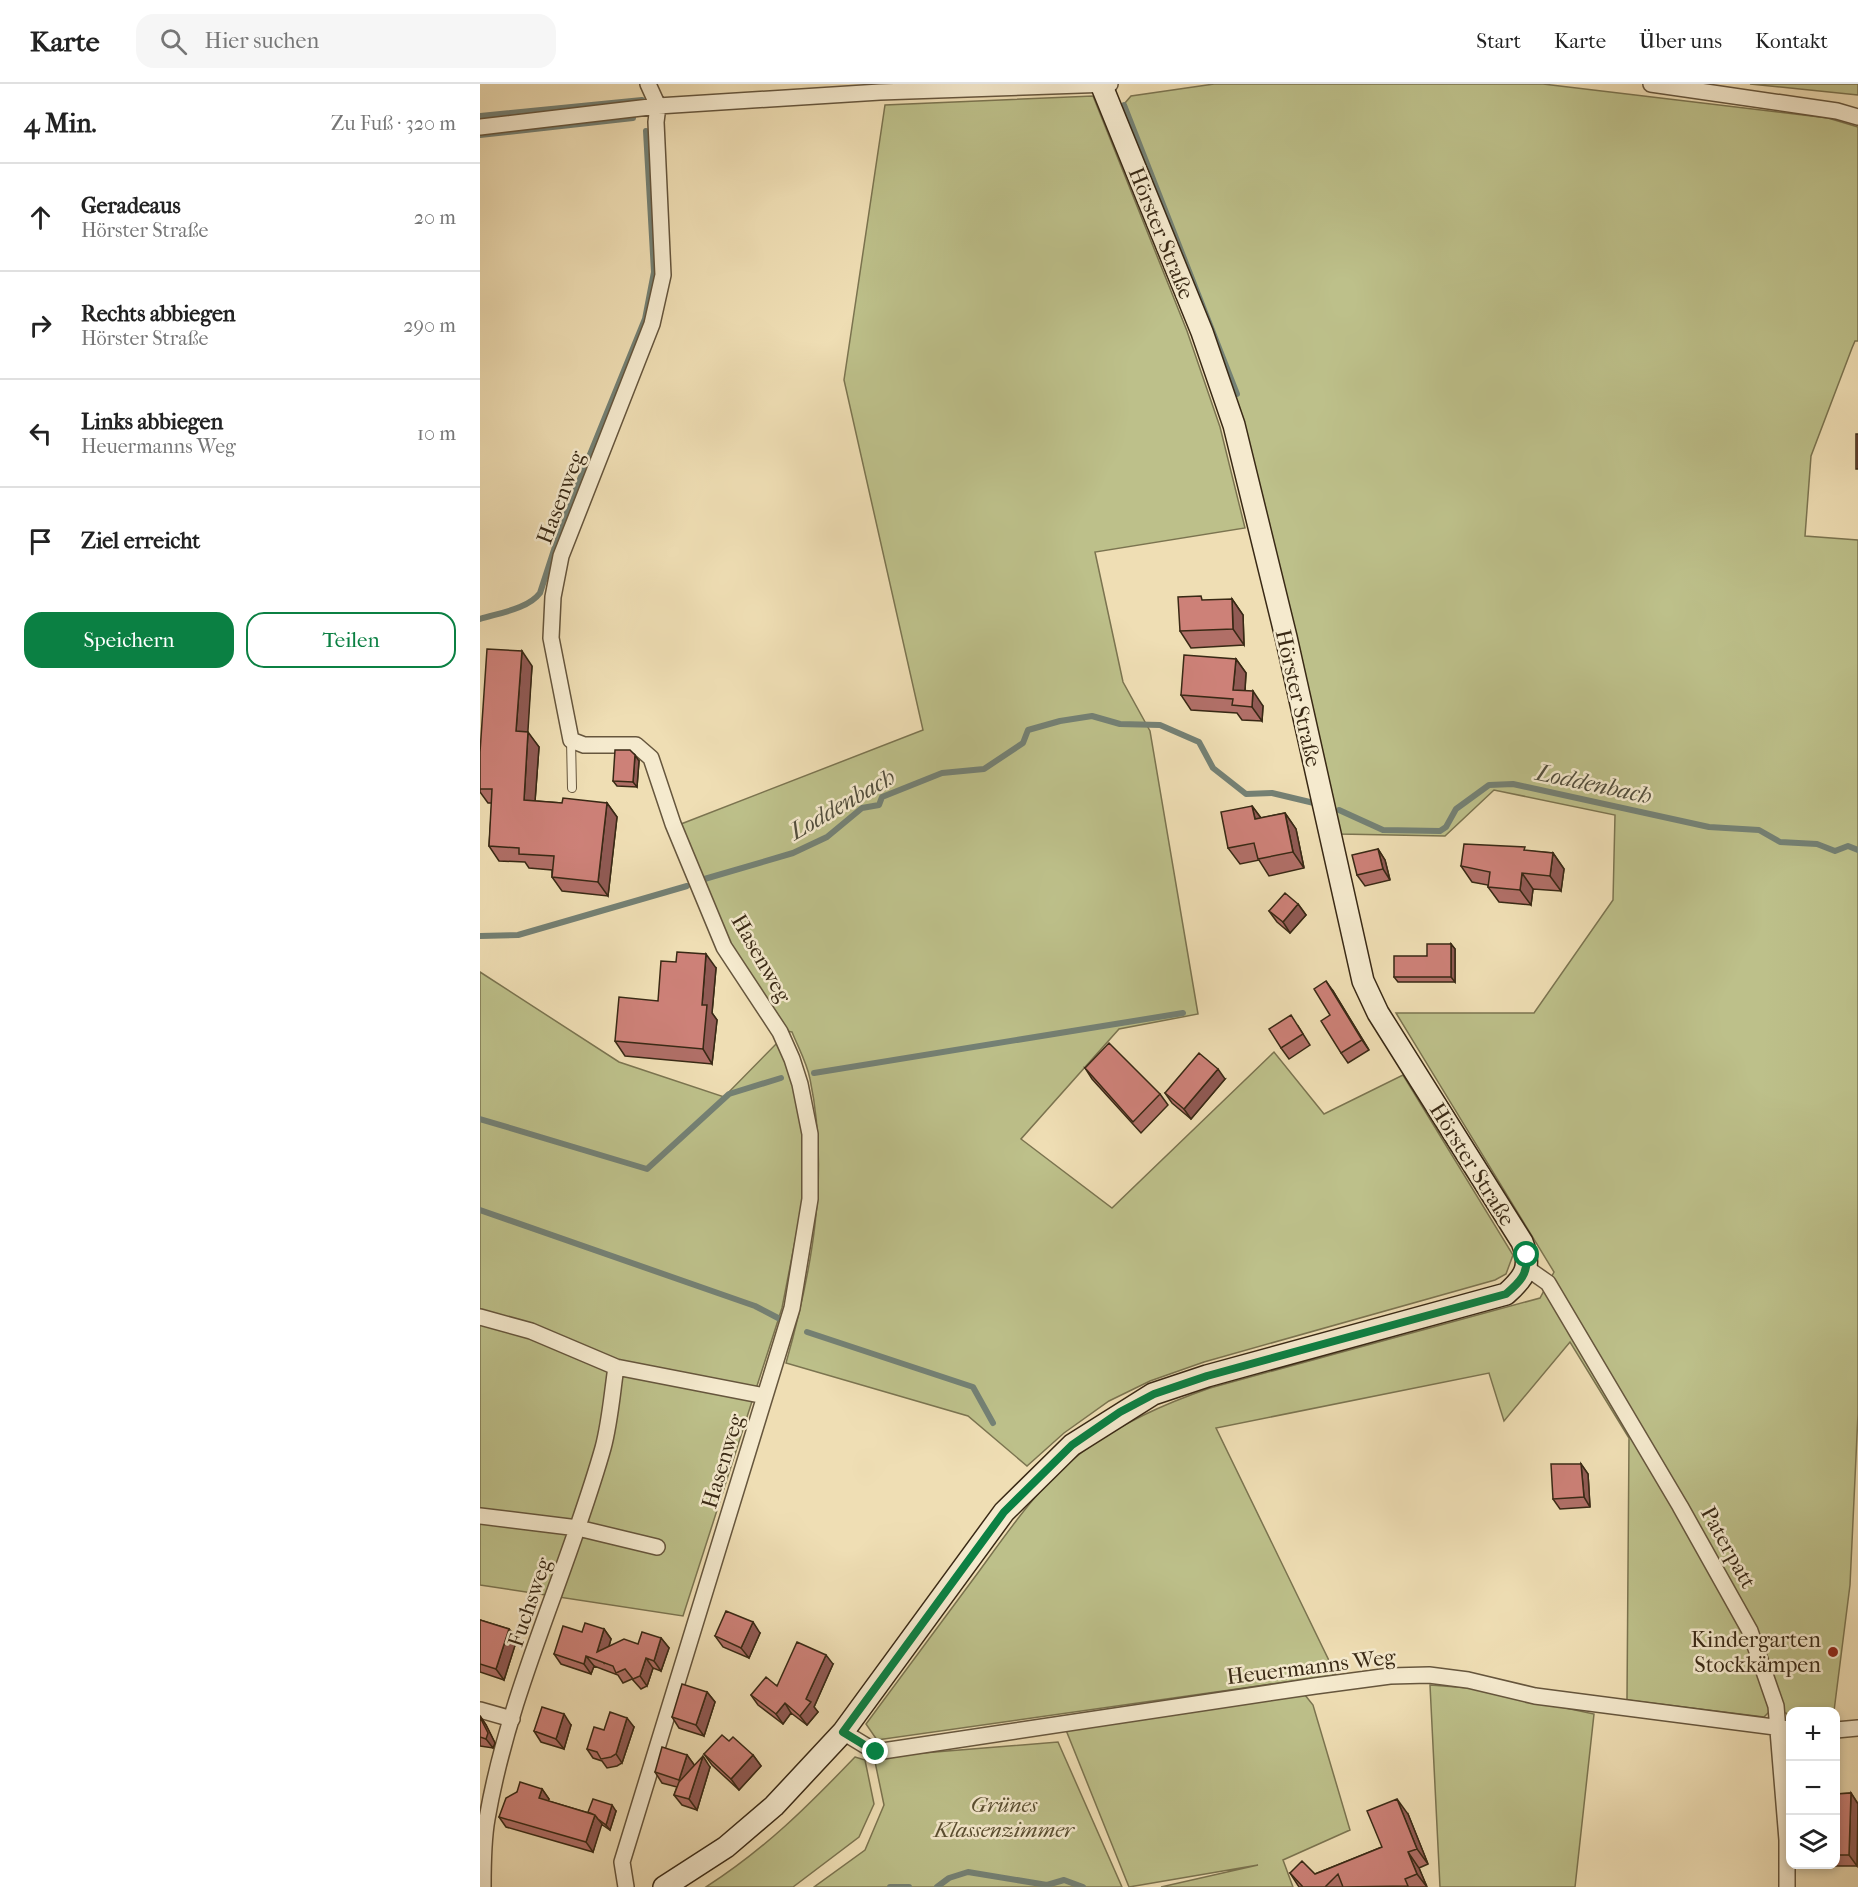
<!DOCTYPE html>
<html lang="de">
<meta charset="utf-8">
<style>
:root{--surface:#fff;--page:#f6f6f6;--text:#222;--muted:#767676;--line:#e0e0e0;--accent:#0b8043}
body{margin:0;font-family:"IM FELL French Canon",serif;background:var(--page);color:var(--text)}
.controls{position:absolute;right:18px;bottom:18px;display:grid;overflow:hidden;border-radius:12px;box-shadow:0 3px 9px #0003}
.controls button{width:54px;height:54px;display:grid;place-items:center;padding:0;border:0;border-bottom:2px solid var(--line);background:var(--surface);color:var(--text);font:30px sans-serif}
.stop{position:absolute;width:18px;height:18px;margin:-14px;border:4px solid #0b8043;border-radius:50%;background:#fff}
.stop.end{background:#0b8043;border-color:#fff;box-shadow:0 2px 6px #0008}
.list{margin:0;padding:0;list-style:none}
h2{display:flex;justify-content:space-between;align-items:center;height:78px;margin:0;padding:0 24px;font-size:26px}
h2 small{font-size:20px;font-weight:400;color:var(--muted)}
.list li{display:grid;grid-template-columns:39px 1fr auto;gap:18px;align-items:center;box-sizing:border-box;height:108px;padding:0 24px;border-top:2px solid var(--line)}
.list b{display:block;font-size:22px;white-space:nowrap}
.list p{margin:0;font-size:20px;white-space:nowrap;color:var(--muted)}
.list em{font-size:20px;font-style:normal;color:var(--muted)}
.actions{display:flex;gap:12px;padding:18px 24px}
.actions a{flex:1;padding:14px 0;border:2px solid var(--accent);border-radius:18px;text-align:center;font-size:21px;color:var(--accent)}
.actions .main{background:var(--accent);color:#fff}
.icon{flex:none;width:33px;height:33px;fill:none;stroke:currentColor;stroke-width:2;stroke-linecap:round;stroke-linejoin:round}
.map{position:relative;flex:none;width:1378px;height:1803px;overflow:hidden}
header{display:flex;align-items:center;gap:36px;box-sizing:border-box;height:84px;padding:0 30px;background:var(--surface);border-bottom:2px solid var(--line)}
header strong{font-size:28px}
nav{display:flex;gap:33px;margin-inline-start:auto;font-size:21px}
.search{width:420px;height:54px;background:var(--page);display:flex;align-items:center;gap:15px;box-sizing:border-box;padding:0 21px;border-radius:18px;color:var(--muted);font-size:22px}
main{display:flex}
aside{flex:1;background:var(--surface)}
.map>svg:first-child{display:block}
</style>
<header>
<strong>Karte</strong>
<div class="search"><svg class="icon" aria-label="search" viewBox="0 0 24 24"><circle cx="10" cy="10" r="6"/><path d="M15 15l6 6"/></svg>Hier suchen</div>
<nav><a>Start</a><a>Karte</a><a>Über uns</a><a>Kontakt</a></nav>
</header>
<main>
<aside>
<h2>4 Min.<small>Zu Fuß · 320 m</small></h2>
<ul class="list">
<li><svg class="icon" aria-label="ahead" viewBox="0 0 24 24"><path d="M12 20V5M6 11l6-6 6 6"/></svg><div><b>Geradeaus</b><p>Hörster Straße</p></div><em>20 m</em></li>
<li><svg class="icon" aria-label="right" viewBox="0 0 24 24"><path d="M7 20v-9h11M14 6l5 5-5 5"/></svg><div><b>Rechts abbiegen</b><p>Hörster Straße</p></div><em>290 m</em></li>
<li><svg class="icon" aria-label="left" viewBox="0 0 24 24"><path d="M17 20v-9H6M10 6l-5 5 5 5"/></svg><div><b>Links abbiegen</b><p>Heuermanns Weg</p></div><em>10 m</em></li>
<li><svg class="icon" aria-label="arrive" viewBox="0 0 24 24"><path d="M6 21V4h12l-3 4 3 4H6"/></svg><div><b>Ziel erreicht</b></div></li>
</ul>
<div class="actions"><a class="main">Speichern</a><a>Teilen</a></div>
</aside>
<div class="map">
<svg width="1378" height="1803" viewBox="0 0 1378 1803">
<rect width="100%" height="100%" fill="#efdeb4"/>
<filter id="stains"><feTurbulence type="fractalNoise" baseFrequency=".00333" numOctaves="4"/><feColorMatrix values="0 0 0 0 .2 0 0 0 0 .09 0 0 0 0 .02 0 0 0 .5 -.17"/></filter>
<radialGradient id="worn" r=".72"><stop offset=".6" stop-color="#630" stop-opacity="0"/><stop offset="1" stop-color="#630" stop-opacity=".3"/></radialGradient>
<!-- green -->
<path fill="#bdc08a" stroke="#7b7450" stroke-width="1.5" d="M 734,0 L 1063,0 L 1348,34 L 1378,43 L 1378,257 L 1375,257 L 1372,264 L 1331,372 L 1325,452 L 1378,456 L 1378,1330 L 1370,1501 L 1354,1627 L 1310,1628 L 1310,1633 L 1306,1629 L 1288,1629 L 1284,1633 L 1147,1616 L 1149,1354 L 1090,1258 L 1024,1337 L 1009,1289 L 736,1344 L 856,1591 L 397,1656 L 386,1640 C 424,1589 462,1537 500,1486 C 530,1445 560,1400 601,1369 C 641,1339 684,1320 730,1304 L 1060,1214 L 1074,1188 L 916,929 L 1054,929 L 1133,816 L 1135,731 L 1014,706 L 965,752 L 859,750 L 761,329 L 645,19 L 651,12 Z
M 1270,0 L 1378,0 L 1378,11 Z
M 613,12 L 707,247 L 740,343 L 765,444 L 615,468 L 643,598 L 670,647 L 718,930 L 639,945 L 541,1055 L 632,1124 L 794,968 L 844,1030 L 923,991 L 1033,1171 L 1026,1190 L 1015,1196 L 724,1278 L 670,1297 L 629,1317 L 584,1349 L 547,1382 L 488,1332 L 306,1279 C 332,1187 350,1090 330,995 C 327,979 318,963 312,948 L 306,947 L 250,861 L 201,740 L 443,646 L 364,296 L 405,21 Z
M 0,888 L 139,978 L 244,1013 L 298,958 L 315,1003 L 323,1055 L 323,1116 L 302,1224 L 203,1532 L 0,1501 Z
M 950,1601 L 990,1604 L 1114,1630 L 1095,1803 L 960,1803 Z
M 825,1611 L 833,1621 L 870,1746 L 803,1776 L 813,1803 L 681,1803 L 778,1781 L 649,1803 L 586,1646 Z
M 578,1658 L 642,1803 L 334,1803 L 385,1766 L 404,1721 L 394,1673 Z
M 375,1673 L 385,1676 L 394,1720 L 379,1753 L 313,1803 L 226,1803 C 285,1765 327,1723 375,1673 Z"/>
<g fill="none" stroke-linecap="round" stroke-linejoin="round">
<!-- stream -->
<path stroke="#748175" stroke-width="6" d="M 644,21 L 757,310
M 0,32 L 162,16
M 0,51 L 153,34
M 0,535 C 19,529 48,525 60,509 L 85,432 L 165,235 L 174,188 L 166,47
M 859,726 L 903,746 L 960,747 L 966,743 L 976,725 L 1009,701 L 1033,700 L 1229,743 L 1279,746 L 1300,758 L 1337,760 L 1355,767 L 1368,762 L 1378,766
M 221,796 L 313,769 L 347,753 L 382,724 L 399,721 L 402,713 L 462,689 L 504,685 L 543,659 L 548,646 L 580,637 L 612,632 L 640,640 L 680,641 L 719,658 L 733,684 L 766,710 L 792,709 L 834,719
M 0,852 L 38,851 L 207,802
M 334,989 L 703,929
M 0,1035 L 167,1085 L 249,1010 L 301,994
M 0,1126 L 275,1222 L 300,1235
M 327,1248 L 493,1303 L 513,1339
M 410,1803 L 429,1803
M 457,1803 L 469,1794 L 488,1788 L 567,1801 L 584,1796 L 603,1803"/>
<defs>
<path id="lane" d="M 91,656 L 92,704"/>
<path id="street" d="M 1171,0 L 1357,27 L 1378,33
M 0,43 L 178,22 L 400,8 L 630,0
M 1048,1185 L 1068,1199 L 1200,1422 L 1270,1547 L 1296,1622 L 1307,1756 L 1307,1803
M 0,1233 L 51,1247 L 136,1283 L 285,1312
M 0,1432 L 98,1444 L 177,1463
M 0,1626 L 32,1635
M 1356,1646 L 1378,1644
M 363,1648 L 396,1668 L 835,1602 L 910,1592 L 949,1591 L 988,1596 L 1055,1612 L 1310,1645
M 3,1803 C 3,1781 3,1757 7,1735 C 29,1607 88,1488 123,1364 C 130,1338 132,1310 136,1283
M 146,1803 L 142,1778 L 312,1224 L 330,1115 L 330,1050 L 320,1000 L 312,975 L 300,948 L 244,863 L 193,740 L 171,674 L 156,661 L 104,661 L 91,656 L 71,554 L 73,513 L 81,472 L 172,240 L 183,191 L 176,38 L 178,22 L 168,0"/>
<path id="secondary" d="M 184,1803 L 246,1763 L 294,1722 L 363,1648 L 524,1428 L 592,1361 L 673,1310 L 727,1292 L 1026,1210 C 1045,1193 1052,1183 1042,1158 L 898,929 L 883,897 L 806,553 L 754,341 L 722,248 L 621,0"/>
</defs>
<!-- lane casing -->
<use href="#lane" stroke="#66563d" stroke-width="10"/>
<!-- street casing -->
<use href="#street" stroke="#66563d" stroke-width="18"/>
<!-- secondary casing -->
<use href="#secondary" stroke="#392915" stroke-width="24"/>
<!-- lane -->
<use href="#lane" stroke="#f5eace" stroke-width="8"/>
<!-- street -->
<use href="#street" stroke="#f5eace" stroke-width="15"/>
<!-- secondary -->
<use href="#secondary" stroke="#f5eace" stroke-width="21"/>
</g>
<!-- wall -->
<path fill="#b06f67" stroke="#392915" stroke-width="1.5" d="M 752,515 L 763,531 L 764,561 L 711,564 L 700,547 Z
M 756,575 L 766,589 L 765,607 L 783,622 L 782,637 L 762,636 L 757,629 L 711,626 L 701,611 Z
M 52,582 L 47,648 L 59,663 L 55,717 L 82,719 L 127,719 L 137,733 L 128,812 L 82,807 L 72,793 L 72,786 L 49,784 L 45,778 L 19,777 L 9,762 L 12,719 L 8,719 L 0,708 L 0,668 Z
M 159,677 L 157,703 L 137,702 L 133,697 Z
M 772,722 L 781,734 L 805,729 L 816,745 L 824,784 L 789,792 L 779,776 L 760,780 L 748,764 Z
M 898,765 L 905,776 L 910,796 L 885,802 L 877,791 Z
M 1047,767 L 1073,769 L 1084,785 L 1081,807 L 1053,805 L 1051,821 L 1019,818 L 1008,803 L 1008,801 L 992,798 L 981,782 Z
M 818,820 L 826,831 L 810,849 L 797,838 L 789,827 Z
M 971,860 L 975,865 L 975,898 L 918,898 L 914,893 L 947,872 Z
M 236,884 L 232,929 L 237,936 L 232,980 L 145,972 L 135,957 L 178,917 Z
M 853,907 L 889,966 L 868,979 L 861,969 L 850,931 Z
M 818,942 L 830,961 L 809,975 L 801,964 Z
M 605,984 L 680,1010 L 688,1021 L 661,1049 L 612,995 Z
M 745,995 L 711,1035 L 692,1019 L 685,1009 Z
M 1101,1380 L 1108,1390 L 1110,1423 L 1080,1425 L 1073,1415 Z
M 0,1536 L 29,1545 L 37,1555 L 24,1596 L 0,1588 Z
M 124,1545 L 131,1555 L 129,1562 L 158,1560 L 181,1554 L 189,1564 L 181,1587 L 173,1584 L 167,1602 L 161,1605 L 152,1595 L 143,1599 L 138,1591 L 114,1582 L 111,1590 L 81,1580 L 74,1570 L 102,1548 Z
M 280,1549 L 269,1574 L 243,1563 L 235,1552 Z
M 353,1580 L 334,1623 L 338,1628 L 327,1641 L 311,1629 L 303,1640 L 278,1621 L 271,1611 Z
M 227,1608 L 235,1618 L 224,1652 L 199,1644 L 192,1633 Z
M 0,1632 L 6,1641 L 15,1659 L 13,1664 L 0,1662 Z
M 91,1641 L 84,1665 L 61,1658 L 54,1647 Z
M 154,1643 L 142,1679 L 137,1682 L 127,1684 L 122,1677 L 113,1674 L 107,1665 L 124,1646 Z
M 249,1657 L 273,1671 L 281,1682 L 259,1706 L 232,1681 L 224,1670 Z
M 207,1671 L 214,1681 L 230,1683 L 217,1726 L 202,1721 L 194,1711 L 197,1703 L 182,1699 L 175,1688 Z
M 62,1705 L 69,1715 L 68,1717 L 109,1729 L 136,1727 L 130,1746 L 121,1740 L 113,1768 L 26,1743 L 19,1733 L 37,1708 Z
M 1371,1709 L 1378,1720 L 1377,1782 L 1342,1782 L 1341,1780 L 1356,1780 L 1356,1710 Z
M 928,1730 L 948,1780 L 939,1784 L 947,1803 L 819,1803 L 810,1789 L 835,1790 L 902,1763 Z"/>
<!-- shaded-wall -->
<path fill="#905a54" stroke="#392915" stroke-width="1.5" d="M 752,515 L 763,531 L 764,561 L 753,545 Z
M 42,567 L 52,582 L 47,662 L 36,647 Z
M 756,575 L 766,589 L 764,620 L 753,606 Z
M 773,607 L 783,622 L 782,637 L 772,623 Z
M 48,648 L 59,663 L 54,731 L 44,716 Z
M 155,671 L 159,677 L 157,703 L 153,698 Z
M 127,719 L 137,733 L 128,812 L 118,798 Z
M 772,722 L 784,738 L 775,735 Z
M 805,729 L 816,745 L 824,784 L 813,768 Z
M 898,765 L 905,776 L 910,796 L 903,785 Z
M 1073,769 L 1084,785 L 1081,807 L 1070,792 Z
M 1042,789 L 1053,805 L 1051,821 L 1040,806 Z
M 818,820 L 826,831 L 810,849 L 803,838 Z
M 971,860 L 975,865 L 975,898 L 971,893 Z
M 226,870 L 236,884 L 232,929 L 237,936 L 232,980 L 223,965 L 222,921 Z
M 846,897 L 853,907 L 889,966 L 882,956 Z
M 738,985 L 745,995 L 711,1035 L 704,1025 Z
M 1101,1380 L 1108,1390 L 1110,1423 L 1104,1413 Z
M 273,1538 L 280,1549 L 269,1574 L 261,1564 Z
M 29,1545 L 37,1555 L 24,1596 L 16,1585 Z
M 124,1545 L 131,1555 L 124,1579 L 117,1568 Z
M 181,1554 L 189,1564 L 181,1587 L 174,1577 Z
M 346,1571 L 353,1580 L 334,1623 L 338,1628 L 327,1641 L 320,1632 L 326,1615 Z
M 106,1572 L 114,1582 L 111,1590 L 104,1580 Z
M 166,1574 L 173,1584 L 167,1602 L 160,1592 Z
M 227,1608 L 235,1618 L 224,1652 L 216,1641 Z
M 305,1619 L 311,1629 L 303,1640 L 296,1630 Z
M 84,1630 L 91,1641 L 84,1665 L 76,1655 Z
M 0,1632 L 6,1641 L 15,1659 L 13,1664 L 6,1655 Z
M 147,1634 L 154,1643 L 142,1679 L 136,1670 Z
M 207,1671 L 215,1682 L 207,1706 L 199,1696 Z
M 273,1671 L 281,1682 L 259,1706 L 251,1695 Z
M 223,1672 L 230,1683 L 217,1726 L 209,1715 Z
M 62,1705 L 69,1715 L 66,1723 L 59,1714 Z
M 1371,1709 L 1378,1720 L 1377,1782 L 1369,1771 Z
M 917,1715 L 928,1730 L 948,1780 L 937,1765 Z
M 132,1721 L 136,1727 L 130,1746 L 126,1741 Z
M 115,1731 L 122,1740 L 113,1768 L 106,1758 Z
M 928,1768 L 939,1784 L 947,1803 L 937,1790 Z"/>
<!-- building -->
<path fill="#cd8178" stroke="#392915" stroke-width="1.5" d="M 1376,350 L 1378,350 L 1378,385 L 1376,385 Z
M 721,512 L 722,516 L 752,515 L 753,545 L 700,547 L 698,513 Z
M 7,565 L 42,567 L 36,647 L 48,648 L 44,716 L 82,719 L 83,714 L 127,719 L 118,798 L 72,793 L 74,772 L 39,770 L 39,764 L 9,762 L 12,705 L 0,705 L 0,668 Z
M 704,571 L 756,575 L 753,606 L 773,607 L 772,623 L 752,621 L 753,615 L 701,611 Z
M 135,666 L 150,666 L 155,671 L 153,698 L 133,697 Z
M 772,722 L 775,735 L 805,729 L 813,768 L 778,775 L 774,759 L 748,764 L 741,728 Z
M 984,760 L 1045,763 L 1044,766 L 1073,769 L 1070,792 L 1042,789 L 1040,806 L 1008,803 L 1010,788 L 981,782 Z
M 898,765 L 903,785 L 877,791 L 872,771 Z
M 805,809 L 818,820 L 803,838 L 789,827 Z
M 947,860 L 971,860 L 971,893 L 914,893 L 914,872 L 947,872 Z
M 197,868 L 226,870 L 222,921 L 227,921 L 223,965 L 135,957 L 139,913 L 178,917 L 181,877 L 196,878 Z
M 846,897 L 882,956 L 861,969 L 841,937 L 850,931 L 834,905 Z
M 811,931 L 823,950 L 801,964 L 789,945 Z
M 629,959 L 680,1010 L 653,1038 L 605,984 Z
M 719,969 L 738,985 L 704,1025 L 685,1009 Z
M 1071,1380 L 1101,1380 L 1104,1413 L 1073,1415 Z
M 246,1527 L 273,1538 L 261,1564 L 235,1552 Z
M 0,1536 L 29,1545 L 16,1585 L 0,1580 Z
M 105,1539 L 124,1545 L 117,1568 L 144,1555 L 158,1560 L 162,1548 L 181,1554 L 174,1577 L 166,1574 L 160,1592 L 153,1595 L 145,1585 L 136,1589 L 133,1582 L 106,1572 L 104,1580 L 74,1570 L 83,1542 L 102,1548 Z
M 317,1558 L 346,1571 L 326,1615 L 331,1618 L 320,1632 L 305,1619 L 296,1630 L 271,1611 L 286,1593 L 297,1602 Z
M 202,1600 L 227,1608 L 216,1641 L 192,1633 Z
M 62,1623 L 84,1630 L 76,1655 L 54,1647 Z
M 130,1628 L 147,1634 L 136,1670 L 131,1673 L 121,1675 L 117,1668 L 107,1665 L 114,1643 L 124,1646 Z
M 0,1633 L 8,1649 L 6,1655 L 0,1653 Z
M 242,1651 L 249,1657 L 253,1653 L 273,1671 L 251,1695 L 224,1670 Z
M 182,1663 L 207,1671 L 199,1696 L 175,1688 Z
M 223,1672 L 209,1715 L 194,1711 L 199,1698 Z
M 40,1698 L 62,1705 L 59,1714 L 115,1731 L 106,1758 L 19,1733 L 26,1714 L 37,1708 Z
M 1371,1709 L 1369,1771 L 1356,1771 L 1356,1710 Z
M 113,1715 L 132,1721 L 126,1741 L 118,1735 L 115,1731 L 108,1728 Z
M 917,1715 L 937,1765 L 928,1768 L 937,1790 L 925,1795 L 928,1802 L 863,1803 L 858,1790 L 845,1803 L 823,1803 L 810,1789 L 822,1777 L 835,1790 L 902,1763 L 887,1727 Z"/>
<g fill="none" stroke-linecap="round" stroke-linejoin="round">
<!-- route -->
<path stroke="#0b8043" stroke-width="8" d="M 396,1668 L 363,1648 L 524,1428 L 592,1361 L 640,1328 L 674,1310 L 727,1292 L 1026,1210 C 1040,1198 1048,1190 1047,1171"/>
</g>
<!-- markers -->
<circle fill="#8f2418" stroke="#f5eace" stroke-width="2" cx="1353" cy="1568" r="6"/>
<g text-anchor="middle" stroke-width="5" stroke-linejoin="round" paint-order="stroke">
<!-- street labels -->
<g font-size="22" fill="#392915" stroke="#f5eace">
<text transform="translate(682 149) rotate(68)" y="8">Hörster Straße</text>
<text transform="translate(80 413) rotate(-69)" y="8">Hasenweg</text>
<text transform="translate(819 614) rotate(77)" y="8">Hörster Straße</text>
<text transform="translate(282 874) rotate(60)" y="8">Hasenweg</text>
<text transform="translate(993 1080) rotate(58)" y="8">Hörster Straße</text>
<text transform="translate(242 1377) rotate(-73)" y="8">Hasenweg</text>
<text transform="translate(1249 1463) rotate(61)" y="8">Paterpatt</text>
<text transform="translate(49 1518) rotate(-71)" y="8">Fuchsweg</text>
<text transform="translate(831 1582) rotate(-7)" y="8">Heuermanns Weg</text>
</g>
<!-- poi labels -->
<g font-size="22" fill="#392915" stroke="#f5eace" text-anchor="end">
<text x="1341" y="1563">Kindergarten<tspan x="1341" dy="25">Stockkämpen</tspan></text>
</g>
<!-- park labels -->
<g font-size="22" font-style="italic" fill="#5a4f32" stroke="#f5eace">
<text x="524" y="1728">Grünes<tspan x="524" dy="25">Klassenzimmer</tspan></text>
</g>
<!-- water labels -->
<g font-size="24" font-style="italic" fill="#524e3d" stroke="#f5eace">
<text transform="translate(1114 700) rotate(12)" y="8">Loddenbach</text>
<text transform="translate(362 720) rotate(-30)" y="8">Loddenbach</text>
</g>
</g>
<rect width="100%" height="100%" filter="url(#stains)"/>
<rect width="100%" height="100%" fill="url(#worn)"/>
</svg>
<div class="controls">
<button>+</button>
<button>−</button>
<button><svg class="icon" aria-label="layers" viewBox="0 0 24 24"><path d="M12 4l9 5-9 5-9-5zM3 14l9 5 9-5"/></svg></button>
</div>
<div class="stop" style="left:1047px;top:1171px"></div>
<div class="stop end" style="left:396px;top:1668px"></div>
</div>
</main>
